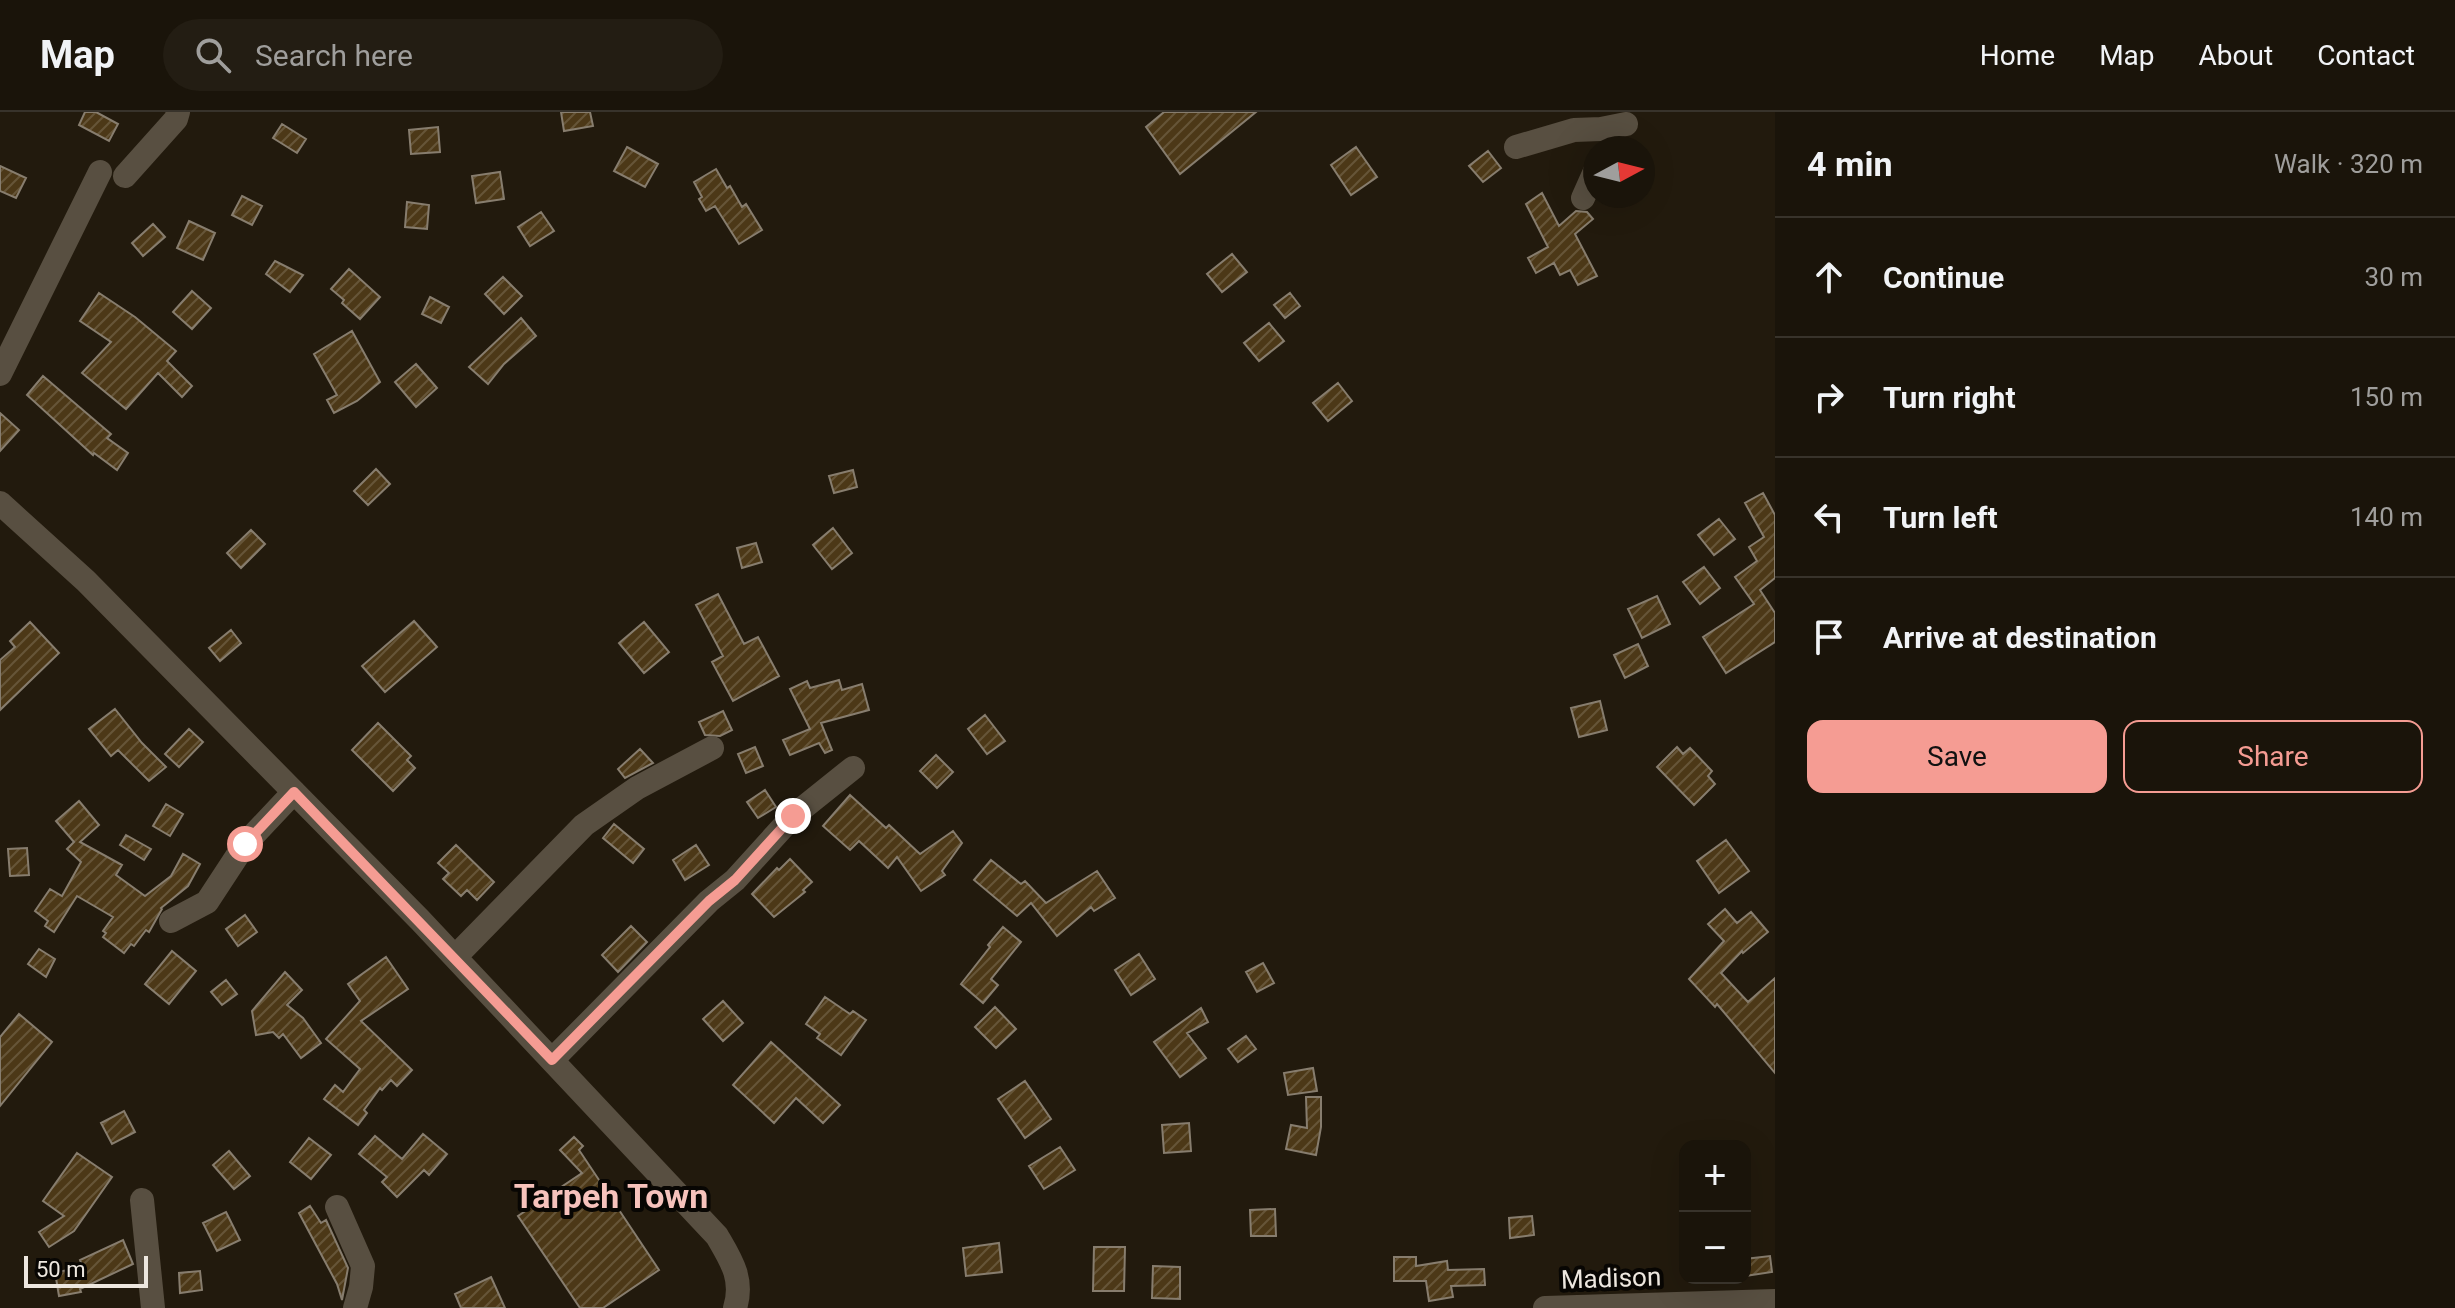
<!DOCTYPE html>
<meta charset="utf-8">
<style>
:root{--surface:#1a140a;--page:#231d13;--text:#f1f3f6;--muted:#9f9e9c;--line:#38332b;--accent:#f59c93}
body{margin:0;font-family:Roboto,sans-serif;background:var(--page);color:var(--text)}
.controls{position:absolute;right:24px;bottom:24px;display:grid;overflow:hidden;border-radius:16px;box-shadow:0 8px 32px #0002}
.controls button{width:72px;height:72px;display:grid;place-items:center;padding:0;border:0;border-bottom:2px solid var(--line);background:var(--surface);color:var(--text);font:40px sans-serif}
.compass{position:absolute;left:1583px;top:24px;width:72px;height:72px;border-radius:50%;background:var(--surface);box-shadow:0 8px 32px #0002;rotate:83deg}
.scale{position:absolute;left:24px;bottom:20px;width:124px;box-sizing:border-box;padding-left:8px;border:4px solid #ede7df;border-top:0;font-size:22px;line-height:28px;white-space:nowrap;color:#ede7df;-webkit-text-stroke:6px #080603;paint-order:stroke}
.stop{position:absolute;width:24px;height:24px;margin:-18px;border:6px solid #f59c93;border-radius:50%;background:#fff}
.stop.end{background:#f59c93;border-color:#fff;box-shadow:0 2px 8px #0008}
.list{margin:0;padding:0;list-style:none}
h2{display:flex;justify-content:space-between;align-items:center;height:104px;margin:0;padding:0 32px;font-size:34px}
h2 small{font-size:26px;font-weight:400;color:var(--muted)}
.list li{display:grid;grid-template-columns:52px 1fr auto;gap:24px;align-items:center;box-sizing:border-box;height:120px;padding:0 32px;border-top:2px solid var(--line)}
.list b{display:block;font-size:30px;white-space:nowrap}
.list em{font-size:26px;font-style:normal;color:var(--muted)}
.actions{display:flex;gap:16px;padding:24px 32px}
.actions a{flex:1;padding:18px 0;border:2px solid var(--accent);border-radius:16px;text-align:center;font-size:28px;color:var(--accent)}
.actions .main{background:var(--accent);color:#111}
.icon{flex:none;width:44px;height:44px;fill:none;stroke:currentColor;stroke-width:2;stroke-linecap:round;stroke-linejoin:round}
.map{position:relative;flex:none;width:1775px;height:1196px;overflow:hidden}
header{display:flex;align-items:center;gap:48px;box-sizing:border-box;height:112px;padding:0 40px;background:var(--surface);border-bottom:2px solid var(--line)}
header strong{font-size:38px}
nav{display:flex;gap:44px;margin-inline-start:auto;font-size:28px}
.search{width:560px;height:72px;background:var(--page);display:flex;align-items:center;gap:20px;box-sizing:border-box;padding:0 28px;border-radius:44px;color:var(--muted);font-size:30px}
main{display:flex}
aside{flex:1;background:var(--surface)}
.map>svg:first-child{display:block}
</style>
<header>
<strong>Map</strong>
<div class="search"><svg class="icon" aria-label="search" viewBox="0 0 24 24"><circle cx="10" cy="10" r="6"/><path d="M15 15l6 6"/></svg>Search here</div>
<nav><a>Home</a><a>Map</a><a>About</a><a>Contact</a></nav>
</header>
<main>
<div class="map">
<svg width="1775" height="1196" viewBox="0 0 1775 1196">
<defs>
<pattern id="building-hatch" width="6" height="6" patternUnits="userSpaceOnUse" patternTransform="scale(2)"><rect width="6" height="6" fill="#4c3817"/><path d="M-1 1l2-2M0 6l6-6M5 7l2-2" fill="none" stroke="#665538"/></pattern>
</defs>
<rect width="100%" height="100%" fill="#221a0d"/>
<!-- building -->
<path fill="url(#building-hatch)" stroke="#877d6e" stroke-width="2" d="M 85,0 L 96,0 L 118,12 L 109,29 L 79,13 Z
M 561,0 L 590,0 L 593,14 L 564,19 Z
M 1164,0 L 1256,0 L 1180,62 L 1146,15 Z
M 282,12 L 306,27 L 297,41 L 273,26 Z
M 438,15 L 440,40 L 411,42 L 409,18 Z
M 627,35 L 658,52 L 645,75 L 614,59 Z
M 1356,35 L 1377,65 L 1351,83 L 1331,53 Z
M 1488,39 L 1501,56 L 1483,70 L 1469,54 Z
M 0,54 L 26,66 L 16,86 L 0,79 Z
M 716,57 L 727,76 L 730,74 L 742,95 L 746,92 L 762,118 L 739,132 L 715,94 L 706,99 L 699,87 L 702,85 L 694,70 Z
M 500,60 L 504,87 L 476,91 L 472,64 Z
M 1542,81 L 1559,114 L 1576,99 L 1587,100 L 1593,107 L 1575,122 L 1597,164 L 1578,173 L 1570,158 L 1560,163 L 1554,151 L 1536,161 L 1528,146 L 1548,135 L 1526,92 Z
M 242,84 L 262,94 L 252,113 L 232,103 Z
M 407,90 L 429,93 L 427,117 L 405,115 Z
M 541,100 L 554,119 L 530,134 L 518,115 Z
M 189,109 L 215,121 L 203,148 L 177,136 Z
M 153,112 L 165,125 L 143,144 L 132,131 Z
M 1232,142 L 1247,160 L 1222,180 L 1207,162 Z
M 275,149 L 303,163 L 290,180 L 266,162 Z
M 349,157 L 380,185 L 360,207 L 342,191 L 344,188 L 331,177 Z
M 503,165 L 522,184 L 504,202 L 485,182 Z
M 192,179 L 211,196 L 192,217 L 173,200 Z
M 99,181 L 135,205 L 176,239 L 167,249 L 192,274 L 182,285 L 158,261 L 126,297 L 82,261 L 111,230 L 80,209 Z
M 1290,181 L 1300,194 L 1285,206 L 1274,193 Z
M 430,185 L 449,195 L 441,211 L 422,202 Z
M 521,206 L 536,224 L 504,252 L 488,272 L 469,255 Z
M 1269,211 L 1284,229 L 1259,249 L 1244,231 Z
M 352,219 L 380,270 L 357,289 L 334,301 L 327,288 L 337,283 L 314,242 Z
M 416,252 L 437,276 L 416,295 L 395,270 Z
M 43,264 L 111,322 L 107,326 L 128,341 L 117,358 L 94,341 L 93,343 L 27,283 Z
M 1338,271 L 1352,289 L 1328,309 L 1313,291 Z
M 0,301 L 19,318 L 0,339 Z
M 376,357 L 390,372 L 368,393 L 354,379 Z
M 853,358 L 857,375 L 834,381 L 829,364 Z
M 1763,381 L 1775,403 L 1775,466 L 1760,478 L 1775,501 L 1775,530 L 1726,561 L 1703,525 L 1754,492 L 1735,465 L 1757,449 L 1749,435 L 1764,425 L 1745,391 Z
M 1719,407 L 1735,427 L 1714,443 L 1698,423 Z
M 833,416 L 852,441 L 832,457 L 813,433 Z
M 251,418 L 265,432 L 241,456 L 227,441 Z
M 756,431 L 762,450 L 742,456 L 737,436 Z
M 1704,455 L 1720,476 L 1700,492 L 1683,470 Z
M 718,482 L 744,532 L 758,525 L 779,564 L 733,589 L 712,550 L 723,544 L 696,493 Z
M 1657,484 L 1670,512 L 1642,526 L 1628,497 Z
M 414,509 L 437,535 L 385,580 L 362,554 Z
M 30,510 L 59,541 L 0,598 L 0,548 L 15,535 L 10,529 Z
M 644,510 L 669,540 L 644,561 L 619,531 Z
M 231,518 L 241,531 L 220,549 L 209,536 Z
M 1638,532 L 1648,554 L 1625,566 L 1614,543 Z
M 839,568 L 842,578 L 862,572 L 869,598 L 821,611 L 832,638 L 825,641 L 819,631 L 790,643 L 783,628 L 810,617 L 790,577 L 807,569 L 810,576 Z
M 1600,589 L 1607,618 L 1579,625 L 1571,596 Z
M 115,597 L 142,631 L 166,655 L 149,669 L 118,638 L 111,644 L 89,617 Z
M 723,599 L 732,618 L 720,624 L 705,623 L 699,610 Z
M 985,603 L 1005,629 L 987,642 L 968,617 Z
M 378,611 L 411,644 L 407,648 L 415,656 L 393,679 L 352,638 Z
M 189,617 L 203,630 L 179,655 L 165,642 Z
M 755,635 L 763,654 L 746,661 L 738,642 Z
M 1677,635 L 1683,642 L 1690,636 L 1712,659 L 1708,664 L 1715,672 L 1694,693 L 1657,655 Z
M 640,637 L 653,651 L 625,666 L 618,657 Z
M 936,643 L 953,660 L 937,676 L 920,659 Z
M 765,678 L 776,695 L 758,706 L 747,690 Z
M 850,683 L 886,716 L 889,713 L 920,742 L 953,719 L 962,731 L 942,759 L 945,763 L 921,779 L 897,745 L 888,756 L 859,729 L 850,738 L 823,714 Z
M 79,689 L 99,713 L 80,730 L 122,753 L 116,763 L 145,784 L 171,764 L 183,742 L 200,752 L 188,774 L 161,796 L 162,797 L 149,820 L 146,818 L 134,834 L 131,832 L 124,841 L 103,825 L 106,821 L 103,819 L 113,805 L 77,784 L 54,820 L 45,814 L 48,809 L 35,799 L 50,777 L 62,784 L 81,750 L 67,737 L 74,730 L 56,709 Z
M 166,692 L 183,702 L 170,724 L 153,714 Z
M 614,712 L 644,737 L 633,751 L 603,726 Z
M 126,723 L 151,737 L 144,748 L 120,733 Z
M 1726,728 L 1749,759 L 1719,781 L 1697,749 Z
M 456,733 L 494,770 L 477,788 L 467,778 L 461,784 L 443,767 L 449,761 L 438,751 Z
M 696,733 L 709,753 L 685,768 L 673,748 Z
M 27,736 L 29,763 L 10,764 L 8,737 Z
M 790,747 L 812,770 L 803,778 L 805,780 L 774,805 L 752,782 L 777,756 L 779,758 Z
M 991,748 L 1021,772 L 1025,769 L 1046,791 L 1097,759 L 1115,786 L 1094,799 L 1091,795 L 1057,824 L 1031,791 L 1017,804 L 974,768 Z
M 1725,797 L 1737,811 L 1751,800 L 1768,820 L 1743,841 L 1742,839 L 1721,861 L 1748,890 L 1775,866 L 1775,961 L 1717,892 L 1715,895 L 1689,867 L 1724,829 L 1708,812 Z
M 245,803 L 257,820 L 238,834 L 226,817 Z
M 631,814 L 647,830 L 618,860 L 602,843 Z
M 1003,815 L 1021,830 L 991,867 L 998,873 L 983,891 L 961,872 L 990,835 L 988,833 Z
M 39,837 L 55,847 L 46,865 L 28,852 Z
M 172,839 L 196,859 L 169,892 L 145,872 Z
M 1139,842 L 1155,867 L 1131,883 L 1115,858 Z
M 386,845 L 408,877 L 361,909 L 412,958 L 397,974 L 391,968 L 382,978 L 380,976 L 364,998 L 367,1001 L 358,1013 L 324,987 L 335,973 L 343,980 L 360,957 L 326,927 L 360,889 L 348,872 Z
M 1263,851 L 1274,871 L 1257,880 L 1246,860 Z
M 285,860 L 302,878 L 287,893 L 303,906 L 321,931 L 301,946 L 283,922 L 279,926 L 273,920 L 256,923 L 252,899 Z
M 226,868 L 237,882 L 222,893 L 211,880 Z
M 825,885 L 850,902 L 853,899 L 866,908 L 841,943 L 817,926 L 820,922 L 806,912 Z
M 723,889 L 743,911 L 723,929 L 703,907 Z
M 995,895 L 1016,917 L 996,936 L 975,915 Z
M 1201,896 L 1208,910 L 1187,921 L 1206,946 L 1180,965 L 1154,930 Z
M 19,902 L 52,930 L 0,994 L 0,925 Z
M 1246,924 L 1256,937 L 1238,950 L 1228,937 Z
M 771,930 L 840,993 L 823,1011 L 796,986 L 774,1011 L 733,973 Z
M 1313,956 L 1317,979 L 1288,983 L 1284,961 Z
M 1025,969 L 1051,1007 L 1025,1026 L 998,987 Z
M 1306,985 L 1321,985 L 1321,1015 L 1316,1043 L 1286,1037 L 1291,1013 L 1307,1016 Z
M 124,999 L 135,1020 L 112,1032 L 101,1011 Z
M 1189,1011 L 1191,1039 L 1164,1041 L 1162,1013 Z
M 423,1022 L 447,1042 L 429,1063 L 424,1058 L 397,1085 L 382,1070 L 387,1065 L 359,1042 L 375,1024 L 402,1047 Z
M 574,1025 L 583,1034 L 579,1038 L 659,1158 L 603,1196 L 580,1196 L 518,1104 L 582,1061 L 560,1038 Z
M 309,1026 L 331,1043 L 311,1067 L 290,1050 Z
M 1060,1035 L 1075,1058 L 1044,1077 L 1029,1054 Z
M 229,1039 L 250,1064 L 234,1077 L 213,1053 Z
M 77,1041 L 112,1065 L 74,1119 L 49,1135 L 39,1120 L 64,1104 L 43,1089 Z
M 310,1094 L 321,1111 L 326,1108 L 348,1156 L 342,1188 L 337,1172 L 299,1101 Z
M 1275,1097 L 1276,1124 L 1251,1124 L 1250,1098 Z
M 226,1100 L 240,1128 L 217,1139 L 203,1111 Z
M 1532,1104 L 1534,1123 L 1510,1126 L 1509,1106 Z
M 123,1128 L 133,1152 L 80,1177 L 81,1180 L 59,1184 L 55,1160 L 83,1156 L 80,1148 Z
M 999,1131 L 1002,1160 L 966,1164 L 963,1136 Z
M 1094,1135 L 1125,1135 L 1124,1179 L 1093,1179 Z
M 1770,1144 L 1772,1160 L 1745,1164 L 1745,1147 Z
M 1394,1145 L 1416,1145 L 1416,1154 L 1447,1149 L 1448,1158 L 1484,1157 L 1485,1173 L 1451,1174 L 1453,1185 L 1429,1189 L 1426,1169 L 1394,1169 Z
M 1153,1154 L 1180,1155 L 1180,1187 L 1152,1186 Z
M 200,1159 L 202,1178 L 180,1181 L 179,1161 Z
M 491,1165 L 505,1196 L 461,1196 L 455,1182 Z"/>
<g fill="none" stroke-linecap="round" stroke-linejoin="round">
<!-- minor -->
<path stroke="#584f41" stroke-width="24" d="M 1516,35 L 1574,18 L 1601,17 L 1626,12
M 125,64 L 176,7 L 178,0
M 1583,86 L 1595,59
M 0,262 L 100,60
M 0,391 L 86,469 L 420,808 L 717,1124 C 731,1148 744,1167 735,1196
M 171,809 L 207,790 L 245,732 L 294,680
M 455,845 L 584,713 L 637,676 L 712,636
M 552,948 L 709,789 L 735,768 L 793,704 L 853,656
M 142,1088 L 153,1196
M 337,1095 L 363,1154 L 361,1175 L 355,1196
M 1545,1196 L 1775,1189"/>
</g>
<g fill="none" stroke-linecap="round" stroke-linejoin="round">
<!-- route -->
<path stroke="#f59c93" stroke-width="10" d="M 245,732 L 294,680 L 552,948 L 709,789 L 735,768 L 793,704"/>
</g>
<g text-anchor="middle" stroke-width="8" stroke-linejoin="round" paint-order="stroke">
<!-- street labels -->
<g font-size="26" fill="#ede7df" stroke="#080603">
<text transform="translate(1611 1166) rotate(-2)" y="9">Madison</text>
</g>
<!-- district labels -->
<g font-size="34" font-weight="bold" fill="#f6c2bc" stroke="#080603">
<text x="611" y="1096">Tarpeh Town</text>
</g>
</g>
</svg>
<div class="controls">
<button>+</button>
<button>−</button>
</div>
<svg class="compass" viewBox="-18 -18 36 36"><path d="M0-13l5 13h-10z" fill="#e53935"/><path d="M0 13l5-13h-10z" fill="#9f9e9c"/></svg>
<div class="scale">50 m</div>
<div class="stop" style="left:245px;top:732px"></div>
<div class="stop end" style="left:793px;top:704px"></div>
</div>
<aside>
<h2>4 min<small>Walk · 320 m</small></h2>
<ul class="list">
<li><svg class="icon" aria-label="ahead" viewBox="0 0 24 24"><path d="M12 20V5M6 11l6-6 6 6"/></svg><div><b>Continue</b></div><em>30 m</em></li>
<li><svg class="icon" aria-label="right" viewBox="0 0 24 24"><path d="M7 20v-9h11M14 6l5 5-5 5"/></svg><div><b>Turn right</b></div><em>150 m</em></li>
<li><svg class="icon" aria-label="left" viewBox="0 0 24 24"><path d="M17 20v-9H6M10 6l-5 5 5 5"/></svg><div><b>Turn left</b></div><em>140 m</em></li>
<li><svg class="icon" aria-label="arrive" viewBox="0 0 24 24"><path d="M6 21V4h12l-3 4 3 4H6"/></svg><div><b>Arrive at destination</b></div></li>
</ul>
<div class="actions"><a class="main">Save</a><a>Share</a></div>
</aside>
</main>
